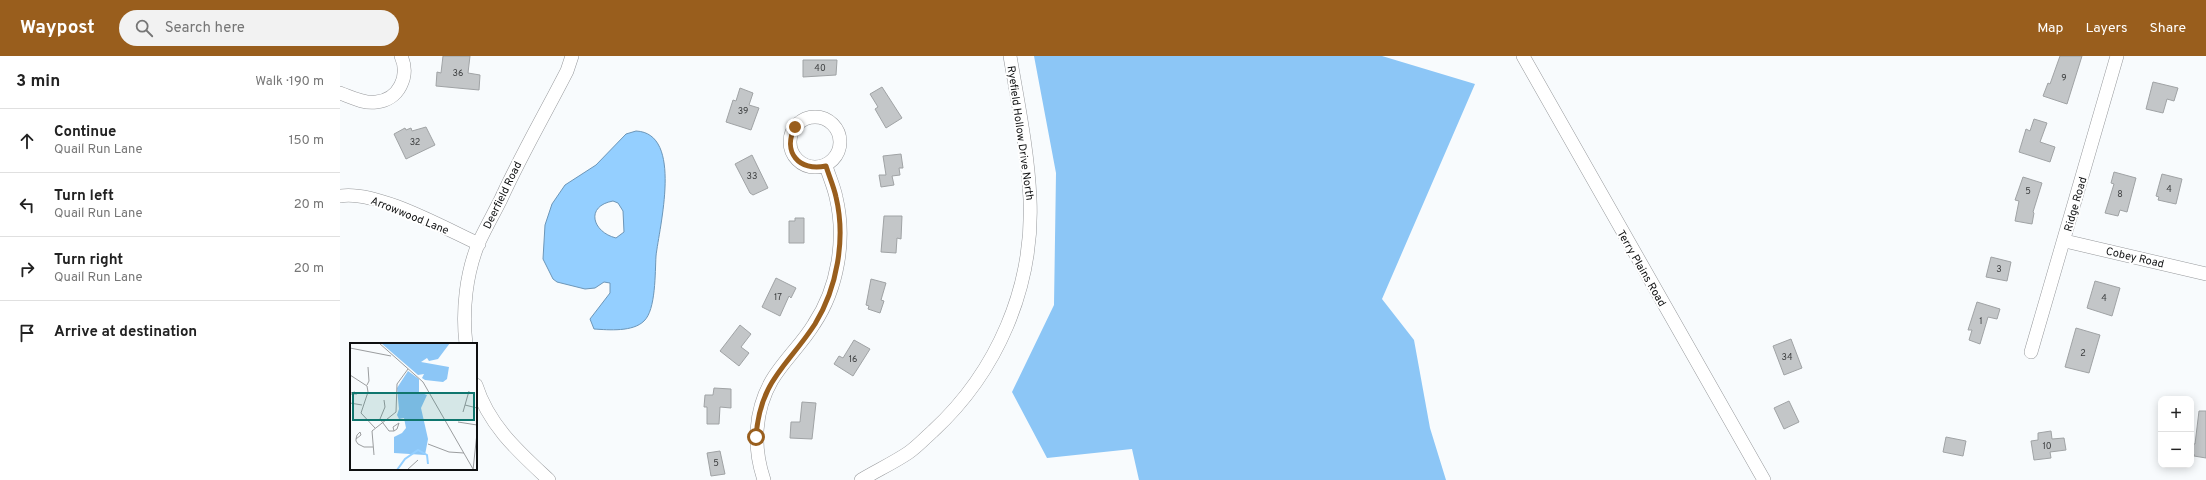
<!DOCTYPE html>
<meta charset="utf-8">
<style>
:root{--surface:#fff;--page:#f2f2f2;--text:#222;--muted:#767676;--line:#e0e0e0;--accent:#995e1d}
body{margin:0;font-family:Overpass,sans-serif;background:var(--page);color:var(--text)}
.controls{position:absolute;right:12px;bottom:12px;display:grid;overflow:hidden;border-radius:8px;box-shadow:0 2px 10px #0003}
.controls button{width:36px;height:36px;display:grid;place-items:center;padding:0;border:0;border-bottom:1px solid var(--line);background:var(--surface);color:var(--text);font:20px sans-serif}
.stop{position:absolute;width:12px;height:12px;margin:-9px;border:3px solid #995e1d;border-radius:50%;background:#fff}
.stop.end{background:#995e1d;border-color:#fff;box-shadow:0 1px 4px #0008}
.list{margin:0;padding:0;list-style:none}
h2{display:flex;justify-content:space-between;align-items:center;height:52px;margin:0;padding:0 16px;font-size:17px}
h2 small{font-size:13px;font-weight:400;color:var(--muted)}
.list li{display:grid;grid-template-columns:26px 1fr auto;gap:12px;align-items:center;box-sizing:border-box;height:64px;padding:0 16px;border-top:1px solid var(--line)}
.list b{display:block;font-size:15px;white-space:nowrap}
.list p{margin:0;font-size:13px;white-space:nowrap;color:var(--muted)}
.list em{font-size:13px;font-style:normal;color:var(--muted)}
.icon{flex:none;width:22px;height:22px;fill:none;stroke:currentColor;stroke-width:2;stroke-linecap:round;stroke-linejoin:round}
.map{position:relative;flex:none;width:1866px;height:424px;overflow:hidden}
header{display:flex;align-items:center;gap:24px;box-sizing:border-box;height:56px;padding:0 20px;background:var(--accent);color:#fff}
header strong{font-size:19px}
nav{display:flex;gap:22px;margin-inline-start:auto;font-size:14px}
.search{width:280px;height:36px;background:var(--page);display:flex;align-items:center;gap:10px;box-sizing:border-box;padding:0 14px;border-radius:22px;color:var(--muted);font-size:15px}
main{display:flex}
aside{flex:1;background:var(--surface)}
.map>svg:first-child{display:block}
</style>
<header>
<strong>Waypost</strong>
<div class="search"><svg class="icon" aria-label="search" viewBox="0 0 24 24"><circle cx="10" cy="10" r="6"/><path d="M15 15l6 6"/></svg>Search here</div>
<nav><a>Map</a><a>Layers</a><a>Share</a></nav>
</header>
<main>
<aside>
<h2>3 min<small>Walk · 190 m</small></h2>
<ul class="list">
<li><svg class="icon" aria-label="ahead" viewBox="0 0 24 24"><path d="M12 20V5M6 11l6-6 6 6"/></svg><div><b>Continue</b><p>Quail Run Lane</p></div><em>150 m</em></li>
<li><svg class="icon" aria-label="left" viewBox="0 0 24 24"><path d="M17 20v-9H6M10 6l-5 5 5 5"/></svg><div><b>Turn left</b><p>Quail Run Lane</p></div><em>20 m</em></li>
<li><svg class="icon" aria-label="right" viewBox="0 0 24 24"><path d="M7 20v-9h11M14 6l5 5-5 5"/></svg><div><b>Turn right</b><p>Quail Run Lane</p></div><em>20 m</em></li>
<li><svg class="icon" aria-label="arrive" viewBox="0 0 24 24"><path d="M6 21V4h12l-3 4 3 4H6"/></svg><div><b>Arrive at destination</b></div></li>
</ul>
</aside>
<div class="map">
<svg width="1866" height="424" viewBox="0 0 1866 424">
<rect width="100%" height="100%" fill="#f8fbfd"/>
<!-- forest -->
<path fill="#8cc6f6" d="M 694,0 L 1042,0 L 1135,28 L 1042,243 L 1074,284 L 1090,372 L 1106,424 L 799,424 L 792,393 L 707,402 L 672,336 L 714,249 L 716,117 Z"/>
<!-- water -->
<path fill="#94cfff" stroke="#6c96b8" fill-rule="evenodd" d="M 296,75 C 344,77 319,172 316,200 C 315,216 316,254 304,265 C 293,276 269,274 254,273 L 250,263 L 270,237 L 270,227 L 264,226 L 255,232 L 245,233 L 217,226 L 213,223 L 203,203 L 205,169 L 212,148 L 225,129 L 256,109 L 286,78 ZM 273,145 L 278,147 L 283,155 L 284,176 L 276,182 C 252,176 245,150 273,145 Z"/>
<!-- building -->
<path fill="#c3c6c8" stroke="#a0a3a5" d="M 103,0 L 130,0 L 128,17 L 140,19 L 139,34 L 96,30 L 97,16 L 101,17 Z
M 1720,0 L 1742,0 L 1727,48 L 1703,40 L 1708,27 L 1710,28 Z
M 463,4 L 497,4 L 496,19 L 463,21 Z
M 1813,26 L 1838,32 L 1834,45 L 1827,43 L 1823,57 L 1806,53 Z
M 542,31 L 562,62 L 546,72 L 535,53 L 538,51 L 530,38 Z
M 400,32 L 413,37 L 409,49 L 419,52 L 411,74 L 386,66 L 393,44 L 396,45 Z
M 1694,63 L 1707,67 L 1700,86 L 1715,91 L 1710,106 L 1679,96 L 1686,73 L 1690,75 Z
M 86,71 L 95,89 L 66,103 L 54,78 L 65,72 L 66,74 L 71,72 L 72,75 Z
M 561,98 L 563,112 L 559,112 L 560,119 L 552,120 L 554,129 L 541,131 L 539,119 L 546,119 L 543,100 Z
M 412,99 L 428,132 L 413,139 L 410,137 L 395,108 Z
M 1774,116 L 1796,122 L 1787,156 L 1780,154 L 1778,160 L 1765,157 L 1774,128 L 1771,127 Z
M 1822,118 L 1842,123 L 1836,148 L 1818,144 L 1819,141 L 1816,140 Z
M 1683,121 L 1702,127 L 1693,156 L 1694,157 L 1692,168 L 1675,165 L 1679,145 L 1675,144 Z
M 544,160 L 562,160 L 561,183 L 557,182 L 556,197 L 541,196 Z
M 455,162 L 464,162 L 464,187 L 449,187 L 449,165 L 455,165 Z
M 1651,201 L 1671,206 L 1667,225 L 1646,221 Z
M 436,222 L 456,232 L 451,242 L 449,240 L 440,260 L 422,251 Z
M 531,223 L 546,227 L 541,244 L 544,245 L 540,257 L 528,253 L 529,250 L 526,249 Z
M 1755,225 L 1780,232 L 1772,260 L 1747,252 Z
M 1637,246 L 1660,253 L 1657,263 L 1648,261 L 1640,288 L 1629,284 L 1632,274 L 1628,274 Z
M 400,269 L 411,278 L 401,291 L 409,297 L 399,310 L 380,295 Z
M 1736,272 L 1760,279 L 1749,317 L 1725,311 Z
M 1451,283 L 1462,312 L 1444,319 L 1433,290 Z
M 514,284 L 530,293 L 513,320 L 494,308 L 499,300 L 503,302 Z
M 374,332 L 391,333 L 391,352 L 380,351 L 379,368 L 367,368 L 367,351 L 364,351 L 365,339 L 373,339 Z
M 1449,345 L 1459,366 L 1444,373 L 1434,352 Z
M 462,346 L 476,347 L 472,383 L 450,382 L 451,366 L 460,366 Z
M 1859,355 L 1866,355 L 1866,402 L 1854,400 L 1854,398 L 1851,398 L 1851,388 L 1855,388 Z
M 1711,375 L 1712,383 L 1724,382 L 1726,394 L 1710,396 L 1711,402 L 1694,404 L 1691,385 L 1698,384 L 1698,377 Z
M 1606,381 L 1626,385 L 1623,400 L 1603,396 Z
M 380,395 L 385,418 L 371,420 L 367,397 Z"/>
<g fill="none" stroke-linecap="round" stroke-linejoin="round">
<defs>
<path id="minor" d="M 1183,0 L 1424,424
M 0,37 C 11,41 24,48 36,46 C 59,44 70,20 61,0
M450 86a25 25 0 1 1 50 0a25 25 0 1 1-50 0Z
M 0,140 C 37,134 104,172 139,188
M 1725,185 L 1866,218
M 126,288 C 122,255 126,217 139,186 C 146,171 154,157 161,143 C 181,99 205,58 227,15 L 232,0
M 1691,296 L 1777,0
M 136,329 C 149,370 179,396 209,424
M 424,424 C 413,391 414,355 432,324 C 444,304 462,288 474,268 C 498,232 506,183 496,141 C 494,131 489,120 486,110
M 521,424 C 536,415 553,407 568,397 C 577,391 585,382 593,375 C 657,316 694,231 690,143 C 688,96 678,47 670,0"/>
</defs>
<!-- minor casing -->
<use href="#minor" stroke="#97999c" stroke-width="14"/>
<!-- minor -->
<use href="#minor" stroke="#fff" stroke-width="13"/>
</g>
<g fill="none" stroke-linecap="round" stroke-linejoin="round">
<!-- route -->
<path stroke="#995e1d" stroke-width="5" d="M 416,381 C 420,324 447,311 475,268 C 497,232 506,183 496,141 C 494,131 489,120 486,110 C 459,116 442,96 455,71"/>
</g>
<g text-anchor="middle" stroke-width="4" stroke-linejoin="round" paint-order="stroke">
<!-- number labels -->
<g font-size="9" fill="#3c3e3f">
<text x="480" y="15">40</text>
<text x="118" y="20">36</text>
<text x="1724" y="25">9</text>
<text x="403" y="58">39</text>
<text x="75" y="89">32</text>
<text x="412" y="123">33</text>
<text x="1829" y="136">4</text>
<text x="1688" y="138">5</text>
<text x="1780" y="141">8</text>
<text x="1659" y="216">3</text>
<text x="438" y="244">17</text>
<text x="1764" y="245">4</text>
<text x="1641" y="268">1</text>
<text x="1743" y="300">2</text>
<text x="1447" y="304">34</text>
<text x="513" y="306">16</text>
<text x="1707" y="393">10</text>
<text x="376" y="410">5</text>
</g>
<!-- street labels -->
<g font-size="11" fill="#0f1011" stroke="#fff">
<text transform="translate(681 77) rotate(82)" y="4">Ryefield Hollow Drive North</text>
<text transform="translate(162 139) rotate(-64)" y="4">Deerfield Road</text>
<text transform="translate(1735 148) rotate(-74)" y="4">Ridge Road</text>
<text transform="translate(70 159) rotate(22)" y="4">Arrowwood Lane</text>
<text transform="translate(1795 201) rotate(13)" y="4">Cobey Road</text>
<text transform="translate(1302 212) rotate(60)" y="4">Terry Plains Road</text>
</g>
</g>
<!-- overview -->
<g transform="translate(10 287)">
<rect width="127" height="127" fill="#f8fbfd"/>
<path d="M 31,0 L 100,0 L 88,16 L 79,18 L 77,15 L 71,19 L 99,24 L 97,36 L 93,39 L 75,37 L 72,35 L 74,31 L 68,32 ZM 58,28 L 69,36 L 69,49 L 77,52 L 71,65 L 78,96 L 75,112 L 44,110 L 44,94 L 52,90 L 56,85 L 54,75 L 49,76 L 47,72 L 49,66 L 47,45 Z" fill="#8cc6f6"/>
<path fill="none" stroke="#94cfff" stroke-width="2" d="M 47,127 L 55,116 L 68,107 L 77,112 L 78,121"/>
<path fill="none" stroke="#9b9d9f" stroke-width="1" d="M 29,0 L 73,39 L 123,126M 0,5 L 41,13M 0,32 L 17,43 L 18,49 L 11,70 L 25,85M 17,42 L 19,38 L 18,24M 0,50 L 5,49 L 7,51 L 0,51M 34,57 L 35,64 L 30,76 L 39,88 L 44,88 L 47,86 L 49,80 L 43,84 L 44,88M 0,60 L 12,62M 115,62 L 127,65M 113,69 L 119,48M 108,79 L 127,82M 6,96 L 11,92 L 10,89 L 7,92 L 6,96 L 6,98 L 8,101 L 14,104 L 23,104M 78,101 L 99,109 L 114,110M 24,112 L 22,88 L 46,69 L 47,41 L 58,26M 57,127 L 68,117M 123,127 L 127,90"/>
<path fill="#0f766e" fill-opacity="0.15" stroke="#0f766e" stroke-width="2" d="M 3,50 L 124,50 L 124,77 L 3,77 Z"/>
<rect width="127" height="127" fill="none" stroke="#0f1011" stroke-width="2"/>
</g>
</svg>
<div class="controls">
<button>+</button>
<button>−</button>
</div>
<div class="stop" style="left:416px;top:381px"></div>
<div class="stop end" style="left:455px;top:71px"></div>
</div>
</main>
